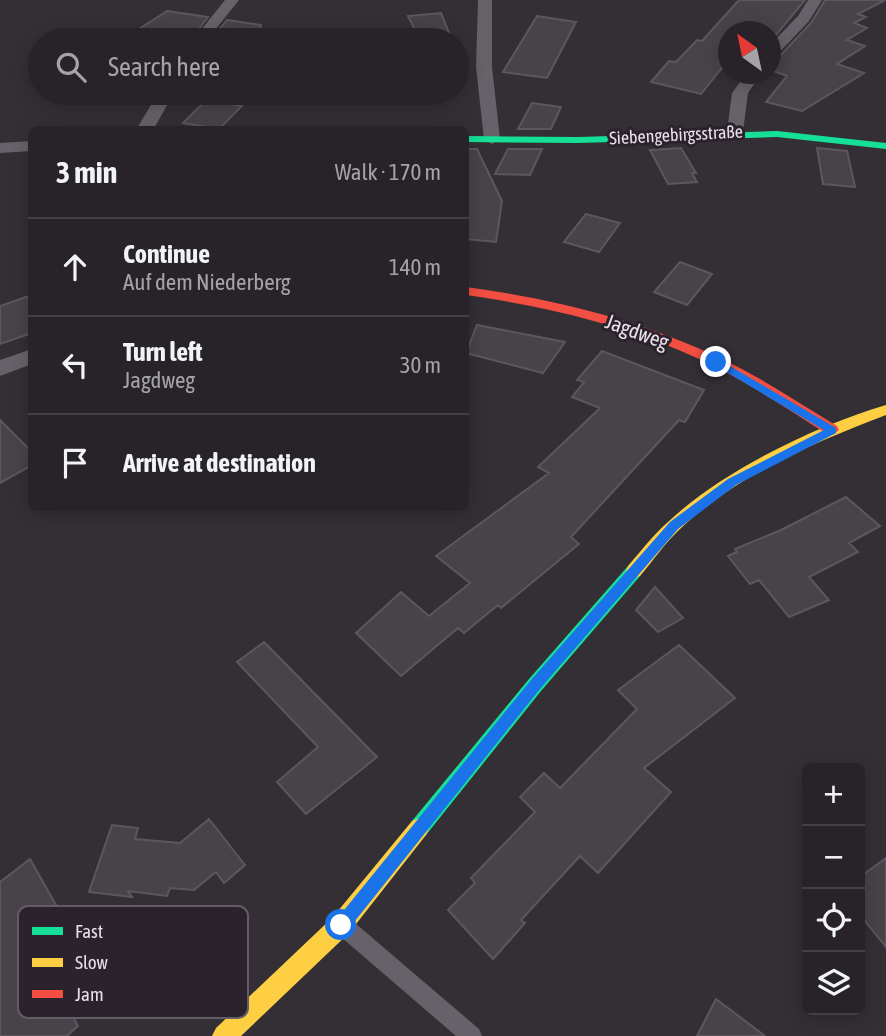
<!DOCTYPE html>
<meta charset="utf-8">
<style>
:root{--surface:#272328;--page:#332f34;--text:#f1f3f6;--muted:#a4a4a8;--line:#434045}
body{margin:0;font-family:"Asap Condensed",sans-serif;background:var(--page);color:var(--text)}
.controls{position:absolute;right:21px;bottom:21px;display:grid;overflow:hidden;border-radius:10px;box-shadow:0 4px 18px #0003}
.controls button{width:63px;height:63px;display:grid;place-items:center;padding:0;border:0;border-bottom:2px solid var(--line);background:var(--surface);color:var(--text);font:35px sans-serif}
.compass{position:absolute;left:718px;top:21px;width:63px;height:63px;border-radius:50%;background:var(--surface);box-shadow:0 4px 18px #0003;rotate:327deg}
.stop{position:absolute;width:21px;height:21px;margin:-16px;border:5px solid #1a73e8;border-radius:50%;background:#fff}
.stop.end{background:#1a73e8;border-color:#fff;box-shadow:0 2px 7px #0008}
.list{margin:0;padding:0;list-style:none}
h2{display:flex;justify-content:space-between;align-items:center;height:91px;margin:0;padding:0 28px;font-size:30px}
h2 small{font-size:23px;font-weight:400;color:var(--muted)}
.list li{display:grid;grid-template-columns:46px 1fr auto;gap:21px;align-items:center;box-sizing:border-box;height:98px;padding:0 28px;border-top:2px solid var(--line)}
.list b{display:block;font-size:26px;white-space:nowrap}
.list p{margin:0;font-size:23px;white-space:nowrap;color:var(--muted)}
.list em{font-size:23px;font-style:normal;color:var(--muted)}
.icon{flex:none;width:38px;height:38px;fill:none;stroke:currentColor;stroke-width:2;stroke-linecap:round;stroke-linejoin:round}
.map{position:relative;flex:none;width:886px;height:1036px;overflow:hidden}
.search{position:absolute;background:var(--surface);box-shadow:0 4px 18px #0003;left:28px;top:28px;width:441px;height:77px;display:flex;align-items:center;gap:18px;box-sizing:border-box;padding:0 24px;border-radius:38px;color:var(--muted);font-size:26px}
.panel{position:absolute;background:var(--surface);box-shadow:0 4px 18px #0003;left:28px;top:126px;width:441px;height:385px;border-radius:10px}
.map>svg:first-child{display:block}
</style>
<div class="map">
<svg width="886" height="1036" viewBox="0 0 886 1036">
<rect width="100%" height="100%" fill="#342f35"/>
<!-- building -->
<path fill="#484349" stroke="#5c575e" stroke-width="2" d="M 739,0 L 805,0 L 771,41 L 771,32 L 729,32 L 729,59 L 701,94 L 651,82 L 669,61 L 676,62 L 697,40 L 702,41 Z
M 825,0 L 885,0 L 858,14 L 866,17 L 854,23 L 867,28 L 847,40 L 865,46 L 837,64 L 864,73 L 802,111 L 766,102 L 787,76 L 771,70 L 771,61 L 777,59 L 811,23 Z
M 167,11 L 208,17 L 190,40 L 122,40 Z
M 441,13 L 452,40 L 420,40 L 408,16 Z
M 537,16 L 576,22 L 547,78 L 503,72 Z
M 227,20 L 261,25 L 259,40 L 210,40 Z
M 211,101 L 242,106 L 219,129 L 183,123 L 204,102 Z
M 532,103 L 561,107 L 551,129 L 518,129 Z
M 681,148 L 696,173 L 692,173 L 697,182 L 668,184 L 650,150 Z
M 817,148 L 847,151 L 855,187 L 823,184 Z
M 466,149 L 477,149 L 502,201 L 496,242 L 466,239 Z
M 508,149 L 542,149 L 530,175 L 495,174 Z
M 586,214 L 620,223 L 599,252 L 564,242 Z
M 680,262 L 712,274 L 687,305 L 654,292 Z
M 32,295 L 32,333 L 0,344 L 0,306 Z
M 477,325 L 565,342 L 543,373 L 466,353 Z
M 602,351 L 704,390 L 685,422 L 679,420 L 571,537 L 579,544 L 501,608 L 498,605 L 464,633 L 458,628 L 401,676 L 356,633 L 401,592 L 429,616 L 470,583 L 436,556 L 549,473 L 538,467 L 600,408 L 572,397 L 584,382 L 577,380 Z
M 0,420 L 32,452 L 32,465 L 0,483 Z
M 846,497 L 880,526 L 849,543 L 858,552 L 809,577 L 829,600 L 789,617 L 759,580 L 750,584 L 728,556 L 737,552 L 735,549 L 781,530 Z
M 655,587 L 683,618 L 658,632 L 636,610 Z
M 264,642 L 377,757 L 306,814 L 277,782 L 318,747 L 237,662 Z
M 679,645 L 735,698 L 644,768 L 671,792 L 598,873 L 580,856 L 521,920 L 525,923 L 493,959 L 448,910 L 475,883 L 471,878 L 535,812 L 520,797 L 544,773 L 560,788 L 637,709 L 618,690 Z
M 209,819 L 245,865 L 224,883 L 216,872 L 194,890 L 170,888 L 167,896 L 128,891 L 132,897 L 89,892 L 112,825 L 138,828 L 135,839 L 180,843 Z
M 886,858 L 886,947 L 860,915 L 860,877 Z
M 30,859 L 56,905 L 25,928 L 78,1026 L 67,1036 L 0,1036 L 0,882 Z
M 716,999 L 765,1036 L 697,1036 Z"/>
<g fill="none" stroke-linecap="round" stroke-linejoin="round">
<!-- lane -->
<path fill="#676269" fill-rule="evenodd" d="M 348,920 L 355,923 L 479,1029 L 482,1036 L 456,1036 L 341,937 L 338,930 L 341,923 Z"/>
<!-- street -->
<path fill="#676269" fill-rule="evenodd" d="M 225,0 L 239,0 L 207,40 L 193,40 Z
M 478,0 L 492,0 L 492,67 L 500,139 L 492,144 L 484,139 L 476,67 Z
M 808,0 L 822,0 L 809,21 L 775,57 L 770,58 L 770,45 L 798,16 Z
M 746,74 L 761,74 L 748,93 L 743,131 L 735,136 L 727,131 L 732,93 Z
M 158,93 L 174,93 L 153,130 L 136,130 Z
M 32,141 L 32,151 L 0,153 L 0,143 Z
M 32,349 L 32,364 L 0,376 L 0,360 Z"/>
<!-- fast -->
<path fill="#16e098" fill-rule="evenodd" d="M 777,131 L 886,143 L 886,149 L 777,137 L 578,143 L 466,142 L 466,136 L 578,137 Z
M 634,564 L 640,566 L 642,571 L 640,576 L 541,691 L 426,835 L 419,838 L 412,835 L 409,828 L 412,821 L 529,679 L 628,566 Z"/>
<!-- slow -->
<path fill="#ffcf43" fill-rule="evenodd" d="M 886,405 L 886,415 C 813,443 736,475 679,530 C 664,544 653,561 640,576 L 634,578 L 628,576 L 626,571 L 628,566 C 641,551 653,535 668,522 C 722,471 815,426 886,405 Z
M 419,818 L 426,821 L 429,828 L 426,835 L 349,933 L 241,1036 L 212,1036 L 216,1028 L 333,917 L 412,821 Z"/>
<!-- jam -->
<path fill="#f24e42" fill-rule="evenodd" d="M 466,287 C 554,299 641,320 722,359 C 762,378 799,403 837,426 L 839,430 L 832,435 L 827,434 C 789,410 752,385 712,365 C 634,327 551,307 466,295 Z"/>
</g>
<!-- route -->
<path fill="#1a73e8" d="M 716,358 L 836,428 L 836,433 L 736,485 L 678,529 L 540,689 L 347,931 L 336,931 L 336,920 L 531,680 L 670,522 L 728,479 L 824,430 L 713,364 Z"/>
<g text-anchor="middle" stroke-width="6" stroke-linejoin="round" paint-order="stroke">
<!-- far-street labels -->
<g font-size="18" fill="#e7e1e9" stroke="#2b222d">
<text transform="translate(676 135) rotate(-3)" y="6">Siebengebirgsstraße</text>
</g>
<!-- street labels -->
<g font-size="21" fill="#e7e1e9" stroke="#2b222d">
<text transform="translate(637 332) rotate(20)" y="7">Jagdweg</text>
</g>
</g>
<!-- legend -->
<rect x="18" y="906" width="230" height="112" rx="10" fill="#2b222d" stroke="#635b65" stroke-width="2"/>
<rect x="32" y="927" width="31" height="8" fill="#16e098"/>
<rect x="32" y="958" width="31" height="9" fill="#ffcf43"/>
<rect x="32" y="990" width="31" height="8" fill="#f24e42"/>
<g font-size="19" fill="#e7e1e9">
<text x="75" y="938">Fast</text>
<text x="75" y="969">Slow</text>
<text x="75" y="1001">Jam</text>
</g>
</svg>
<div class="controls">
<button>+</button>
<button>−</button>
<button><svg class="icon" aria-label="locate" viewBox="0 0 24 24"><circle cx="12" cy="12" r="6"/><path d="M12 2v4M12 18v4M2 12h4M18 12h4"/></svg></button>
<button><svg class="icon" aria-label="layers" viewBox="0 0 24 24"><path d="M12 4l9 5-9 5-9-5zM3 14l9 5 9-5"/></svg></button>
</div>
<svg class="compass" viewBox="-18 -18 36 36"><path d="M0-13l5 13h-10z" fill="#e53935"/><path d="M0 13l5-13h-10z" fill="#a4a4a8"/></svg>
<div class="stop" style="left:341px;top:925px"></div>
<div class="stop end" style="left:716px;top:362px"></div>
<div class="search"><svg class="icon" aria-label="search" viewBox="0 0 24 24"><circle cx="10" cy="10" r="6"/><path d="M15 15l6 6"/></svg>Search here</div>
<section class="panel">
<h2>3 min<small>Walk · 170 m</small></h2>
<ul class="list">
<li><svg class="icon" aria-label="ahead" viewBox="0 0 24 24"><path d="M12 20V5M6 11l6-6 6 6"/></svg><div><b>Continue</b><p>Auf dem Niederberg</p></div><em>140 m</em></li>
<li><svg class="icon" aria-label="left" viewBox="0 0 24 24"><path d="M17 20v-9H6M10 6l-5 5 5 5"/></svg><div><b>Turn left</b><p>Jagdweg</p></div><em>30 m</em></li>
<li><svg class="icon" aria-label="arrive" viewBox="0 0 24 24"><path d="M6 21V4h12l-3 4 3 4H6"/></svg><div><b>Arrive at destination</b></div></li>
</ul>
</section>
</div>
